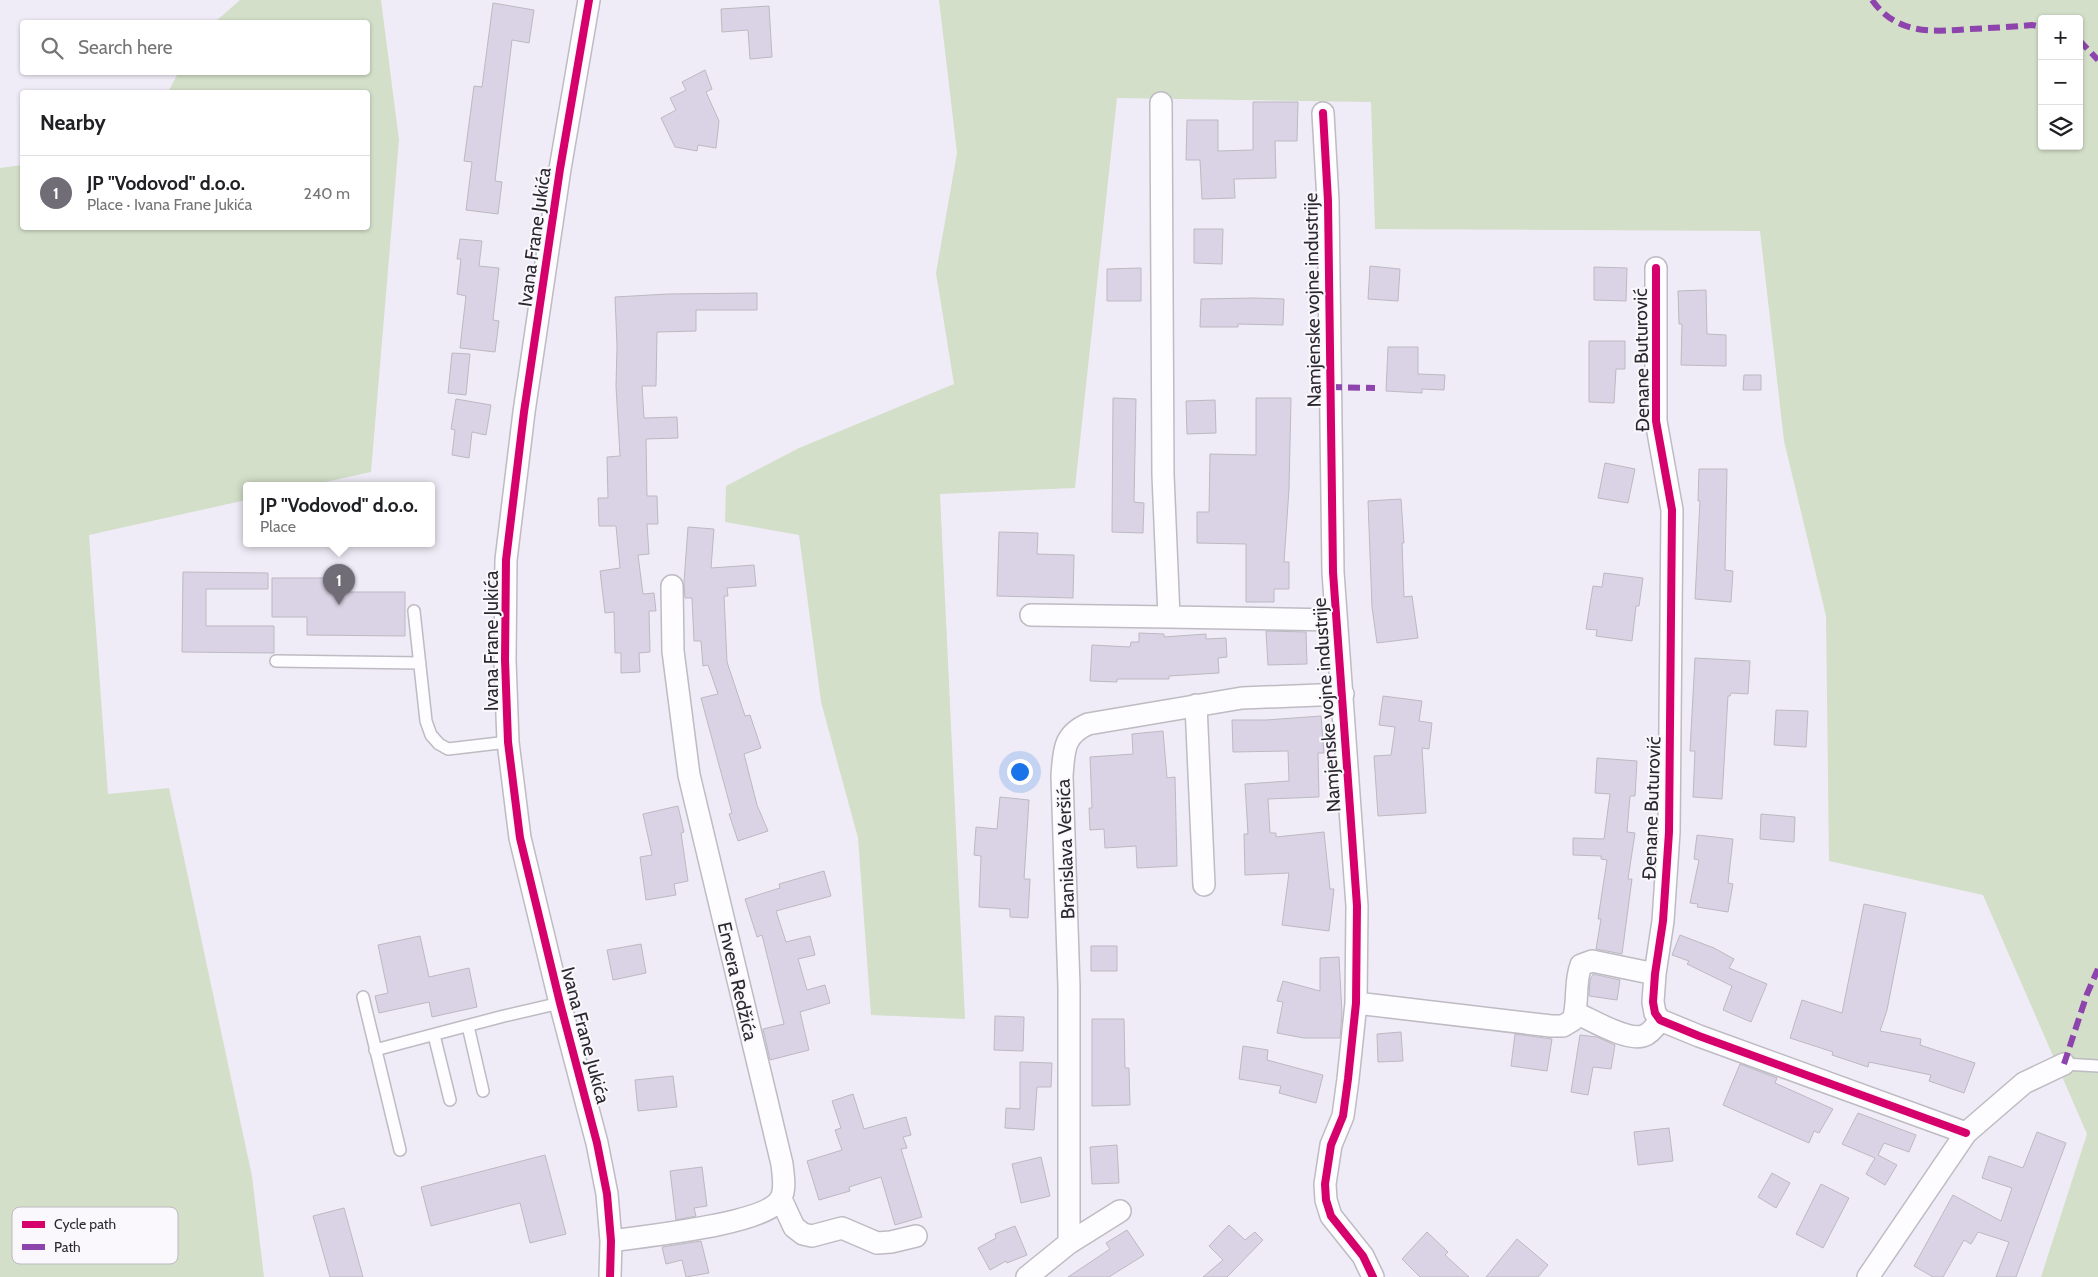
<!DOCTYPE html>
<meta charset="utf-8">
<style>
:root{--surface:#fff;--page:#f2f2f2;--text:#202124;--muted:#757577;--line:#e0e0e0;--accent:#706d76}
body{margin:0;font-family:Cabin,sans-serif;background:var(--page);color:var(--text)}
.controls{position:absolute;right:15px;top:15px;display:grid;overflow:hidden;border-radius:5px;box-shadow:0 1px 4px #0004}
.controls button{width:45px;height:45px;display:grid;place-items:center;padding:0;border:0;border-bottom:1px solid var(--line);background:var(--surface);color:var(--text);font:25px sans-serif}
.you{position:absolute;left:1019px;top:771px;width:18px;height:18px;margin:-12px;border:4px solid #fff;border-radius:50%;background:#1a73e8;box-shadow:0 0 0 8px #1a73e833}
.badge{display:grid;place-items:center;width:32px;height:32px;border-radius:50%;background:var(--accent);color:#fff;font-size:16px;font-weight:700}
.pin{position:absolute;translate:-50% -41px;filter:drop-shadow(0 1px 2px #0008)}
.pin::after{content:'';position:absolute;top:26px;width:18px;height:15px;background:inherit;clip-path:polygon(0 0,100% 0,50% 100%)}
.popup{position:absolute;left:243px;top:482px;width:192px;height:65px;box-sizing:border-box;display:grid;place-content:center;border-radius:5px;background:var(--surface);filter:drop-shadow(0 1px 4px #0005);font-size:16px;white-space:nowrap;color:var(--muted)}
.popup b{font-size:19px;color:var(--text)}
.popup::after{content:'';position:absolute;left:50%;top:100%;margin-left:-10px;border:10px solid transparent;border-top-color:var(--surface)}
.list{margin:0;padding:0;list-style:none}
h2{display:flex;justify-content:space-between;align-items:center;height:65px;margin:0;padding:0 20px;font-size:21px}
h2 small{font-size:16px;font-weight:400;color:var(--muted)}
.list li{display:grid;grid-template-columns:32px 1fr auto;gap:15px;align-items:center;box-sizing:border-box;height:75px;padding:0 20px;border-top:1px solid var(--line)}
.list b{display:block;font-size:19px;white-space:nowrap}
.list p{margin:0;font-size:16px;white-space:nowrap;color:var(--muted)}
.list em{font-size:16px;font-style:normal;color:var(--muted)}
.icon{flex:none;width:28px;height:28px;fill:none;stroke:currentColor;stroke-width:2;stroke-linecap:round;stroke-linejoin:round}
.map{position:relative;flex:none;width:2098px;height:1277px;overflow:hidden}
.search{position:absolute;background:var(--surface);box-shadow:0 1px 4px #0004;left:20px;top:20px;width:350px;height:55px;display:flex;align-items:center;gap:12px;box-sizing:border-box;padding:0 18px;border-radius:5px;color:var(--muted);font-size:19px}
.panel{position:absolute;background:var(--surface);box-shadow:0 1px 4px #0004;left:20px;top:90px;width:350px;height:140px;border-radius:5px}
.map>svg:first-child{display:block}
</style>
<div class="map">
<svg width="2098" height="1277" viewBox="0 0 2098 1277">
<rect width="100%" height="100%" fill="#f0ecf7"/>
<!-- green -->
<path fill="#d3dfc9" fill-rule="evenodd" d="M 240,0 L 381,0 L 399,140 L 371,472 L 307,486 L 246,486 L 246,500 L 89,535 L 108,794 L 169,788 L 252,1176 L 264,1277 L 0,1277 L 0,168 L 22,165 L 22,228 L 368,228 L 368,92 L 168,92 L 178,73 L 368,72 L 368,22 L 215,22 Z
M 939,0 L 2098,0 L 2098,1277 L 2041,1277 L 2087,1134 L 1983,895 L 1829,861 L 1826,616 L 1784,441 L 1760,231 L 1375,229 L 1371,102 L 1117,98 L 1075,488 L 940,494 L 965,1019 L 871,1015 L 858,838 L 821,702 L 799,535 L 725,522 L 726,486 L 799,448 L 954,384 L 936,273 L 957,153 ZM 2042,19 L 2079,19 L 2079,146 L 2042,146 Z"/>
<!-- building -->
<path fill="#d9d3e5" stroke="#bcb9c1" d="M 493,3 L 534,10 L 529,43 L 512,40 L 495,181 L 502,182 L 498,214 L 466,210 L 472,162 L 464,161 L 474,86 L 482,87 Z
M 769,6 L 772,57 L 750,59 L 748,30 L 722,32 L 721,9 Z
M 705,70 L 712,89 L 706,92 L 719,121 L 716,148 L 698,145 L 697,151 L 675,147 L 661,118 L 676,110 L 670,98 L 686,90 L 682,82 Z
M 1253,102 L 1298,102 L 1297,141 L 1275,141 L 1276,178 L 1234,179 L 1235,198 L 1202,199 L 1200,160 L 1186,160 L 1187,120 L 1218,120 L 1218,151 L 1253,150 Z
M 1194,229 L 1223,229 L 1222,264 L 1194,263 Z
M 460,239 L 482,241 L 479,266 L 499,268 L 493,320 L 499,321 L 495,352 L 460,348 L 466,296 L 457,294 L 461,259 L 457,259 Z
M 1370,266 L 1400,269 L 1398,301 L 1368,299 Z
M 1594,267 L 1627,268 L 1626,301 L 1594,300 Z
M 1141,268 L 1141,301 L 1107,301 L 1107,269 Z
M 1706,290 L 1707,334 L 1726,335 L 1726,366 L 1681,365 L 1682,324 L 1679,324 L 1678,291 Z
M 757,293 L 757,310 L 696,310 L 696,331 L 657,332 L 656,386 L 642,386 L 644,418 L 677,417 L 678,438 L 646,439 L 647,496 L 657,496 L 658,524 L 647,524 L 649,554 L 638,555 L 643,594 L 654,593 L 656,611 L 649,611 L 650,652 L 639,653 L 640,672 L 621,673 L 621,653 L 615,653 L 614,612 L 605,613 L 600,571 L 620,568 L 616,526 L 599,526 L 598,498 L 608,498 L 607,457 L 620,456 L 616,386 L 617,346 L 615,297 L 668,294 Z
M 1254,298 L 1284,299 L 1283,325 L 1238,324 L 1238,327 L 1200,327 L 1201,299 Z
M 1589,341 L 1625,341 L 1625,369 L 1616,369 L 1614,403 L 1589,402 Z
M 1388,347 L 1418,347 L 1418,374 L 1445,375 L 1444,390 L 1422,389 L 1422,393 L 1386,391 Z
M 452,353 L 470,354 L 466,395 L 448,393 Z
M 1744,375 L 1761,375 L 1761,390 L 1743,390 Z
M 1113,398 L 1136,399 L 1134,502 L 1144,503 L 1143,533 L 1112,532 Z
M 1256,398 L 1291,398 L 1289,489 L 1284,562 L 1289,562 L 1289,589 L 1274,589 L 1274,602 L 1246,602 L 1246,544 L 1197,543 L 1197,512 L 1209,512 L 1210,454 L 1256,455 Z
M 456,399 L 491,405 L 486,435 L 472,432 L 469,458 L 452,455 L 455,430 L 451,429 Z
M 1215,400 L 1216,433 L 1187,434 L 1186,401 Z
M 1605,463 L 1635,469 L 1628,503 L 1598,498 Z
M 1699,469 L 1727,469 L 1725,570 L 1733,571 L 1731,602 L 1695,599 L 1700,501 L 1698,501 Z
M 1401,499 L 1404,543 L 1402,543 L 1404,597 L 1412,596 L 1418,638 L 1377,643 L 1372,607 L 1368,501 Z
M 688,527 L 714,529 L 711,568 L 754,565 L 756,586 L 727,588 L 728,596 L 724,596 L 727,662 L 745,716 L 750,715 L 761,748 L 744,754 L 757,805 L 768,831 L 738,841 L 729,814 L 732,813 L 701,698 L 718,694 L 708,665 L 703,666 L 701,641 L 694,641 L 692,598 L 685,598 L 684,582 Z
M 999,532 L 1038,533 L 1037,554 L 1074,555 L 1073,598 L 997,596 Z
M 183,572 L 268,573 L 268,589 L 206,589 L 206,626 L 274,626 L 274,653 L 182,652 Z
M 1604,573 L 1643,578 L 1639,606 L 1636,606 L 1632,641 L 1596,636 L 1597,630 L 1586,629 L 1593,586 L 1602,587 Z
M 272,578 L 329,578 L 329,592 L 405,592 L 405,636 L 307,635 L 307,617 L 272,617 Z
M 1266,631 L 1306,632 L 1307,664 L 1268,665 Z
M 1139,633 L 1164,634 L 1164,637 L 1206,634 L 1206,639 L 1226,638 L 1227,657 L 1218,658 L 1219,673 L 1169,676 L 1169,679 L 1117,679 L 1117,682 L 1090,681 L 1092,645 L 1130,647 L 1131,642 L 1139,642 Z
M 1695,658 L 1750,661 L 1748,694 L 1731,693 L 1730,696 L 1728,696 L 1722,799 L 1693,797 L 1695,751 L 1690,751 Z
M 1383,696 L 1422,701 L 1419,721 L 1432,723 L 1429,749 L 1422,748 L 1426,813 L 1378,816 L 1374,756 L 1391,755 L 1395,727 L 1379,725 Z
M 1776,710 L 1808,711 L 1806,747 L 1774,745 Z
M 1321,716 L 1324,753 L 1318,753 L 1319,797 L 1268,799 L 1270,833 L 1276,833 L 1276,837 L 1324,832 L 1330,889 L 1334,889 L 1329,931 L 1282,925 L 1289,873 L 1245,875 L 1244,834 L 1248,834 L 1245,784 L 1289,781 L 1288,751 L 1233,752 L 1232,720 L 1266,720 Z
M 1163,731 L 1167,778 L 1175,777 L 1177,866 L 1137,868 L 1136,846 L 1105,848 L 1104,829 L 1090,830 L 1089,808 L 1092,808 L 1090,757 L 1133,754 L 1132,734 Z
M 1597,758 L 1637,761 L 1635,796 L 1630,796 L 1627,832 L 1635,833 L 1628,879 L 1632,879 L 1622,954 L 1596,949 L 1601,919 L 1598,919 L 1607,860 L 1601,859 L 1601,856 L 1573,855 L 1573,838 L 1604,839 L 1610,794 L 1595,793 Z
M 1000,797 L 1029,800 L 1024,879 L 1030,879 L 1028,918 L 1010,917 L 1010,909 L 979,907 L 981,856 L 974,855 L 976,827 L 997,829 Z
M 678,806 L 684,832 L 681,833 L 688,881 L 674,884 L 676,895 L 646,900 L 640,857 L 652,855 L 643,814 Z
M 1761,814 L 1795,817 L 1794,842 L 1760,839 Z
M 1697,835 L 1733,839 L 1728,883 L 1733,884 L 1728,912 L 1697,907 L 1698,904 L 1690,903 L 1699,860 L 1694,859 Z
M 824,871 L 831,896 L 776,911 L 786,942 L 810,936 L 815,955 L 798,959 L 807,990 L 825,985 L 830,1003 L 800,1012 L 809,1050 L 770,1060 L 763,1029 L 784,1024 L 762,935 L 757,937 L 745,899 L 780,888 L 779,884 Z
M 1864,904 L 1906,913 L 1887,1010 L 1880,1031 L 1921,1039 L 1920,1045 L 1975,1063 L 1964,1093 L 1929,1081 L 1931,1075 L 1869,1062 L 1868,1067 L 1832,1055 L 1833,1052 L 1790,1038 L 1802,1000 L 1842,1013 Z
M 1680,935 L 1714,948 L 1734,959 L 1729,968 L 1767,984 L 1751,1022 L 1723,1010 L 1732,986 L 1687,964 L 1689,961 L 1672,955 Z
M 420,936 L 429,977 L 469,968 L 477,1007 L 432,1017 L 429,1002 L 379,1013 L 375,996 L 388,993 L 378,945 Z
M 641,944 L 646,973 L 613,980 L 607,950 Z
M 1091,946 L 1117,946 L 1117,971 L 1091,971 Z
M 1339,957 L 1342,1014 L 1340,1038 L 1304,1038 L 1277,1033 L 1283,1002 L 1277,1001 L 1283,981 L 1320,991 L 1320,958 Z
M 1593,974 L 1620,980 L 1617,1000 L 1589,996 L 1590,980 Z
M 995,1016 L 1024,1017 L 1023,1051 L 994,1050 Z
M 1092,1019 L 1124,1019 L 1125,1068 L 1129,1068 L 1130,1105 L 1092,1106 Z
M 1401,1032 L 1403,1061 L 1378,1062 L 1377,1034 Z
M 1515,1034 L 1552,1039 L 1547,1071 L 1511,1066 Z
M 1580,1035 L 1597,1037 L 1615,1045 L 1611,1069 L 1593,1067 L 1588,1095 L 1571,1092 Z
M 1243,1046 L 1268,1050 L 1267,1060 L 1323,1075 L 1316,1103 L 1279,1093 L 1281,1086 L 1239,1079 Z
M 1020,1062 L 1052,1063 L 1051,1087 L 1037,1087 L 1034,1130 L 1005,1128 L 1006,1108 L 1020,1109 Z
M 1740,1064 L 1777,1078 L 1775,1083 L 1833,1109 L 1819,1133 L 1814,1131 L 1809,1143 L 1723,1105 Z
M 673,1076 L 677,1107 L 638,1111 L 635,1080 Z
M 853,1094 L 864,1129 L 906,1117 L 911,1135 L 903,1137 L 907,1148 L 901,1149 L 922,1217 L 895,1225 L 881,1177 L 849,1187 L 850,1191 L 819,1200 L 807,1161 L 842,1150 L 835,1130 L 841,1128 L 832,1101 Z
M 1858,1113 L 1916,1135 L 1909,1152 L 1884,1143 L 1878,1155 L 1897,1165 L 1885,1185 L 1866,1174 L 1875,1158 L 1842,1144 Z
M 1669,1128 L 1673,1161 L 1638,1165 L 1634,1132 Z
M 2037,1132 L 2066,1143 L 2016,1277 L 1996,1277 L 2009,1242 L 1978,1232 L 1971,1244 L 1964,1240 L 1943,1277 L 1933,1277 L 1914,1266 L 1953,1195 L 2001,1221 L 2012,1188 L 1982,1178 L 1989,1156 L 2023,1168 Z
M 1117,1145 L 1119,1183 L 1092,1184 L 1090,1147 Z
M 545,1155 L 566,1234 L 530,1243 L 520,1203 L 431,1226 L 421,1187 Z
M 1041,1157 L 1050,1196 L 1021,1203 L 1012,1164 Z
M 702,1167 L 707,1206 L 694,1208 L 696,1216 L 676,1220 L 670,1171 Z
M 1772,1173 L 1790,1183 L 1776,1208 L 1758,1197 Z
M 1821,1184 L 1849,1198 L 1823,1248 L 1796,1234 Z
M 344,1208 L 363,1277 L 330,1277 L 313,1216 Z
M 1229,1225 L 1245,1240 L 1255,1232 L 1263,1240 L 1227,1277 L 1203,1277 L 1223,1260 L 1209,1246 Z
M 1015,1226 L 1027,1255 L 1007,1263 L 1006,1261 L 990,1270 L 978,1248 L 996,1238 L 995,1234 Z
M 1127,1230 L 1144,1255 L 1109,1277 L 1068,1277 L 1110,1249 L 1106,1243 Z
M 1427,1232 L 1448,1252 L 1445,1255 L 1469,1277 L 1420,1277 L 1402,1259 Z
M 1517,1239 L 1548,1265 L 1538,1277 L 1486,1277 Z
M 701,1241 L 709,1273 L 686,1277 L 682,1260 L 666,1264 L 662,1247 Z"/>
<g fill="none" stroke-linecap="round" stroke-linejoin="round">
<defs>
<path id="service" d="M 414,611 L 426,721 L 431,735 L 439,744 L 448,749 L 508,742
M 276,661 L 420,663
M 363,997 L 400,1150
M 468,1026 L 483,1091
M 434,1035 L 450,1100
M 375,1050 L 504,1016 L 560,1003
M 2064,1064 L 2098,1066"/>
<path id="minor" d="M 589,0 L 560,169 L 524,412 L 506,560 L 505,660 L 508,742 L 520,838 L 560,1003 L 597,1143 L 607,1194 L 611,1241 L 610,1277
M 1161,103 L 1163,475 L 1169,617 L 1335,620
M 1323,113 L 1328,201 L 1333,572 L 1357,906 L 1356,1003 L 1348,1079 L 1343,1116 L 1331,1145 L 1325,1184 L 1326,1200 L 1331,1216 L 1363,1256 L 1373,1277
M 1656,268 L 1656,421 L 1672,510 L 1669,832 L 1663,921 L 1655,974 L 1653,1002 L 1655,1013 L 1660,1020 L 1699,1036 L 1966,1133
M 1031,615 L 1169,617
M 1196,705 L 1204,885
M 1356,1003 L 1551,1026 L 1563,1026 L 1573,1020 C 1579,1002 1574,983 1581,965 L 1592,961 L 1655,974
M 1576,1013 C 1592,1020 1626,1041 1643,1036 C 1650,1034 1656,1026 1660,1020
M 781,1199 L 794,1227 L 803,1234 L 812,1236 L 842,1228 L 877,1243 L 891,1242 L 916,1236
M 611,1241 C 643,1236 767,1225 781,1198 C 786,1188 783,1175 782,1164 L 689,775 L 673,651 L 672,586
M 1069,1243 L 1069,987 L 1062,776 C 1064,751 1063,735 1088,724 L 1242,698 L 1343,694
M 1027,1277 L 1069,1243 L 1120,1211
M 1868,1277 L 1966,1133 L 2024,1083 L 2064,1064"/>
</defs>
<!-- service casing -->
<use href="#service" stroke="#bebbc3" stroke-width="14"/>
<!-- minor casing -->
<use href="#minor" stroke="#bebbc3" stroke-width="24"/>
<!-- service -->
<use href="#service" stroke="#fdfcfe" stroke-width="11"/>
<!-- minor -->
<use href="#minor" stroke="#fdfcfe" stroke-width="21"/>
<!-- quiet -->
<path stroke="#8e44ad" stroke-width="6" stroke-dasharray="12 6" stroke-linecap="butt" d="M 1872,0 C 1897,35 1932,32 1970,29 C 1991,28 2012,27 2032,25 L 2042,27
M 2079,40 L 2098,60
M 1330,387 L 1375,388
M 2064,1064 L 2087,994 L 2098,969"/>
<defs>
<path id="cycleway" d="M 589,0 L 560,169 L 524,412 L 506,560 L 505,660 L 508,742 L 520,838 L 560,1003 L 597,1143 L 607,1194 L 611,1241 L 610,1277
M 1323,113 L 1328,201 L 1333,572 L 1357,906 L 1356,1003 L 1348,1079 L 1343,1116 L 1331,1145 L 1325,1184 L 1326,1200 L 1331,1216 L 1363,1256 L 1373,1277
M 1656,268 L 1656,421 L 1672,510 L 1669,832 L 1663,921 L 1655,974 L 1653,1002 L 1655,1013 L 1660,1020 L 1699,1036 L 1966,1133"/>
</defs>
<!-- cycleway casing -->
<use href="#cycleway" stroke="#faf8fc" stroke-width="11"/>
<!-- cycleway -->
<use href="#cycleway" stroke="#d6006c" stroke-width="8"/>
</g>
<g text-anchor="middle" stroke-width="4" stroke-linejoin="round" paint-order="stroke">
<!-- street labels -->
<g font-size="19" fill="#2b2930" stroke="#faf8fc">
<text transform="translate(534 237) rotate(-82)" y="7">Ivana Frane Jukića</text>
<text transform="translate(1312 300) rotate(-91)" y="7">Namjenske vojne industrije</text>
<text transform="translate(1641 360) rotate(-91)" y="7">Đenane Buturović</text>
<text transform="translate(491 641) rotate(-90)" y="7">Ivana Frane Jukića</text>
<text transform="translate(1326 705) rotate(-94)" y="7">Namjenske vojne industrije</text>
<text transform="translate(1651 808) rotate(-88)" y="7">Đenane Buturović</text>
<text transform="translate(1065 849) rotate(-92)" y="7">Branislava Veršića</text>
<text transform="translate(738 981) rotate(77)" y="7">Envera Redžića</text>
<text transform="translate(586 1035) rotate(75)" y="7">Ivana Frane Jukića</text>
</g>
</g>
<!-- legend -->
<rect x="12" y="1207" width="166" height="57" rx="8" fill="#faf8fc" stroke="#bcbabf" stroke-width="1"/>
<rect x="22" y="1221" width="23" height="7" fill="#d6006c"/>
<rect x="22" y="1244" width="23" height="6" fill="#8e44ad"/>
<g font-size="14" fill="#2b2930">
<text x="54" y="1229">Cycle path</text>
<text x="54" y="1252">Path</text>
</g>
</svg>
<div class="controls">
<button>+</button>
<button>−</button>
<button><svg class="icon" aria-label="layers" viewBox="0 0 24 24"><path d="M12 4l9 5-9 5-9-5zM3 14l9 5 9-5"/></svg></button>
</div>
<div class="you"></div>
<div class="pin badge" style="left:339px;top:605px">1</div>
<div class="popup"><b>JP &quot;Vodovod&quot; d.o.o.</b>Place</div>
<div class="search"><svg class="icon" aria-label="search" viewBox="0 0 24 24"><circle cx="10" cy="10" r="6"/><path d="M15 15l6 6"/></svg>Search here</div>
<section class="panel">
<h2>Nearby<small></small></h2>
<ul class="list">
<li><span class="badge">1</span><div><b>JP &quot;Vodovod&quot; d.o.o.</b><p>Place · Ivana Frane Jukića</p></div><em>240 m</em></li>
</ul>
</section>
</div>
